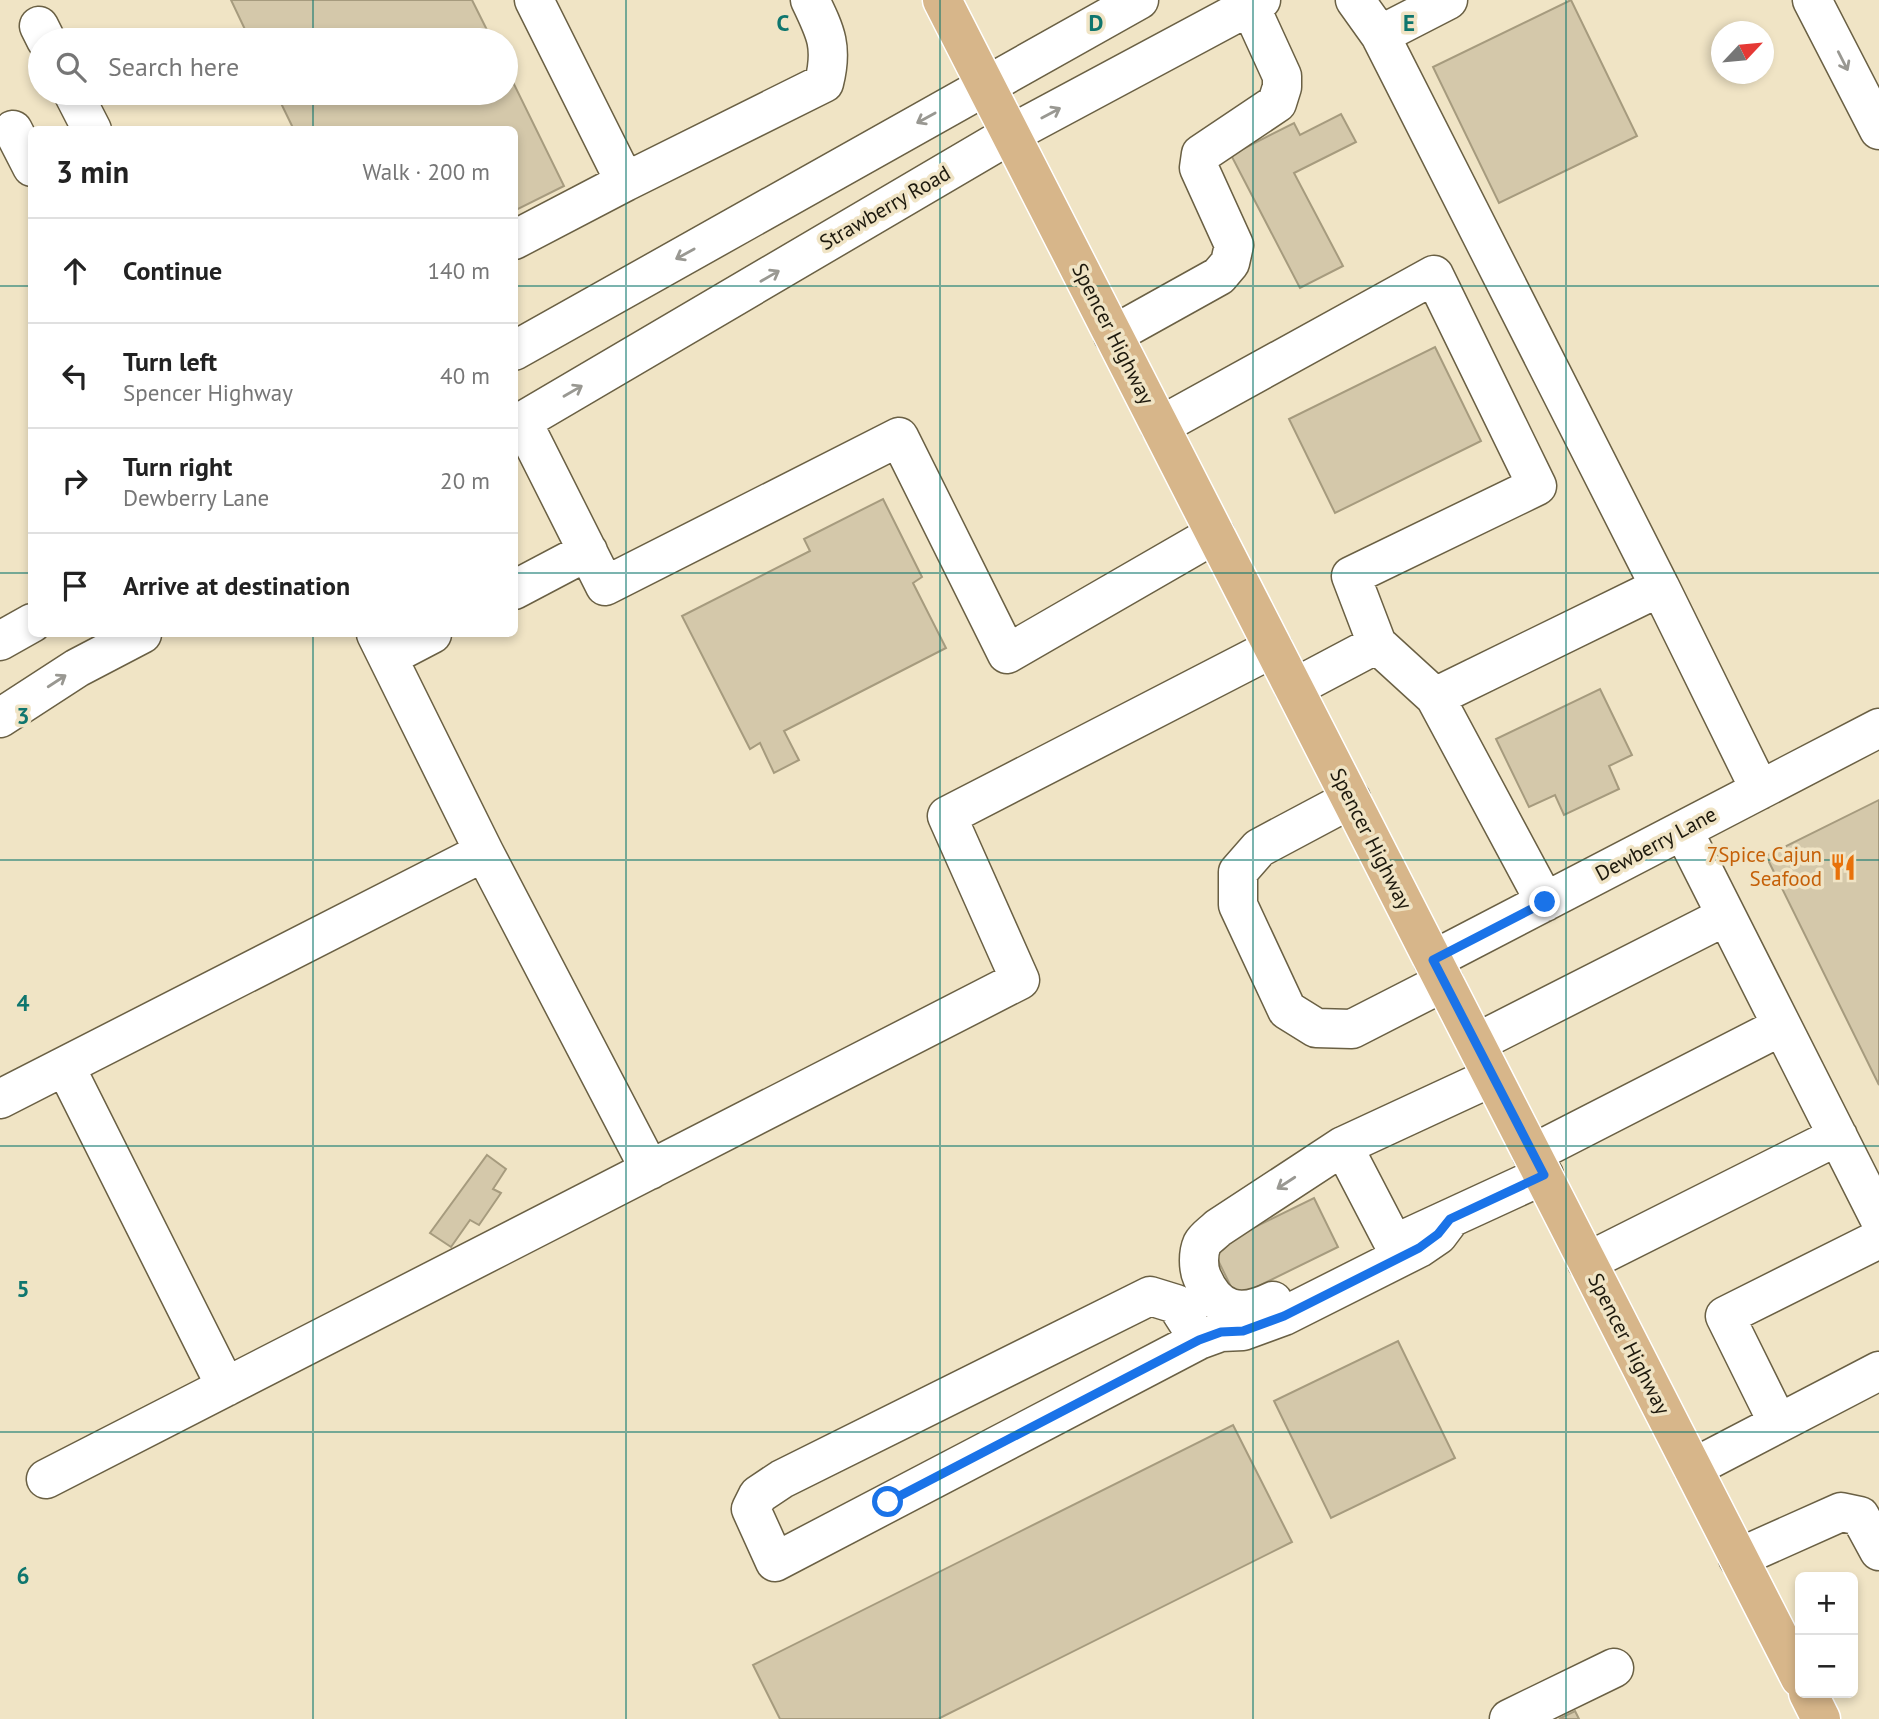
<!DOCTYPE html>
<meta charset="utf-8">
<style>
:root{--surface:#fff;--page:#f6f6f6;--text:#222;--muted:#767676;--line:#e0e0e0}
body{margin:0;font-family:"PT Sans",sans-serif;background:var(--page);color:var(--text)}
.controls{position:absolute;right:21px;bottom:21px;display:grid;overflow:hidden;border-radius:10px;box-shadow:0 4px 10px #0003}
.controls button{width:63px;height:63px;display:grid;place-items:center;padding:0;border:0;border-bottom:2px solid var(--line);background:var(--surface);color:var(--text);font:35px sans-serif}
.compass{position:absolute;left:1711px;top:21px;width:63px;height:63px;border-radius:50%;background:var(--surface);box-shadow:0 4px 10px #0003;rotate:64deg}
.stop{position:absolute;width:21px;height:21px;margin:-16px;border:5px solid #1a73e8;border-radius:50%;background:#fff}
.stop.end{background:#1a73e8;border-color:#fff;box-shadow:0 2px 7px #0008}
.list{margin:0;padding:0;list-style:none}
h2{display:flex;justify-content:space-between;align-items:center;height:91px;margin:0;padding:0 28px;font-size:30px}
h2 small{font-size:23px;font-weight:400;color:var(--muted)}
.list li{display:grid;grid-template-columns:46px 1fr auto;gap:21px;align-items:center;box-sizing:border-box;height:105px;padding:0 28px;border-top:2px solid var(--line)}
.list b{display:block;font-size:26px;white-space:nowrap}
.list p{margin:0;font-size:23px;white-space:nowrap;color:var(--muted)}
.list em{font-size:23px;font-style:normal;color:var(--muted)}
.icon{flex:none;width:38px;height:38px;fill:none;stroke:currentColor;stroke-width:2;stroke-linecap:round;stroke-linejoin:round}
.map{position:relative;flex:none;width:1879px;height:1719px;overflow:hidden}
.search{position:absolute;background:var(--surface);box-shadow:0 4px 10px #0003;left:28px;top:28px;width:490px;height:77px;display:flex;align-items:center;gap:18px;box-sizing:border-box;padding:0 24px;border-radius:38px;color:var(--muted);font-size:26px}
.panel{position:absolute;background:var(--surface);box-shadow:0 4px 10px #0003;left:28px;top:126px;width:490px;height:511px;border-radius:10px}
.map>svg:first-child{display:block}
</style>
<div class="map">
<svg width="1879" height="1719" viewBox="0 0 1879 1719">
<rect width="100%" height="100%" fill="#f0e4c5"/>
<!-- building -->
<path fill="#d4c8aa" stroke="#a69b7e" stroke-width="2" d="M 231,0 L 472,0 L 492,40 L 250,40 Z
M 1571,0 L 1637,136 L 1499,203 L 1433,67 Z
M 506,68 L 564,186 L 514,211 L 514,130 L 294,130 L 276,93 L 506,93 Z
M 1341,114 L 1356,142 L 1294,173 L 1343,266 L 1300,288 L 1231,155 L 1294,123 L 1300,135 Z
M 1435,347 L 1481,441 L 1335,513 L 1289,419 Z
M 883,499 L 922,577 L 913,583 L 946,648 L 784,731 L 799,760 L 774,773 L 760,743 L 750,749 L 682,616 L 810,551 L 804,539 Z
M 1600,689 L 1632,755 L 1609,766 L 1619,789 L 1564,815 L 1555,795 L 1529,807 L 1496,739 Z
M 1879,800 L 1879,1085 L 1766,856 Z
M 487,1155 L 506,1169 L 493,1189 L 501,1193 L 479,1225 L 470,1220 L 451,1247 L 430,1233 Z
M 1314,1198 L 1338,1247 L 1236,1297 L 1212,1248 Z
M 1398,1341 L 1455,1458 L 1331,1518 L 1274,1401 Z
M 1233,1425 L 1292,1542 L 938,1719 L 780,1719 L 753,1665 Z
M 1575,1711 L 1579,1719 L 1559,1719 Z"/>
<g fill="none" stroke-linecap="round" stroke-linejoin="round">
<defs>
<path id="minor" d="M 534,0 L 625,182 L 824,83 C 833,47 826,33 810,0
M 1355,0 L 1380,35
M 1448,0 L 1380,35 L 1660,587
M 1812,0 L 1879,130
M 39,26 L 46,40
M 73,93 L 92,130
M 13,130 L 32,167
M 514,240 L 625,182
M 1113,335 L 1219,276 L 1230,263 L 1234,245 L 1199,168 L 1201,154 L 1277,103 L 1282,87 L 1282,76 L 1250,6
M 514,351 L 1139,0
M 522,421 L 605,586 L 899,437 L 1007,654 L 1215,534
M 514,426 L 1011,134 L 1261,0
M 1160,426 L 1434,275 L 1537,486 L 1351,576 L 1377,644 L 1294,688
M 514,590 L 588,551
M 376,634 L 484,852 L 650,1170
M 0,641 L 32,623
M 1377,644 L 1435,697 L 1660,587 L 1760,790
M 388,657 L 432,634
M 1435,697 L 1545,902
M 0,718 L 77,668 L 142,634
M 1351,799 L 1259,848 L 1238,872 L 1238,905 L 1287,1010 L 1316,1028 L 1352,1029 L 1444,982
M 1683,830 L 1879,1218
M 1433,960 L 1879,728
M 1476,1043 L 1726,916
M 65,1066 L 226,1387
M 1492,1077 L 1343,1146 L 1394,1244 L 1544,1175
M 0,1099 L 484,852
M 1532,1154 L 1782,1026
M 1587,1262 L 1838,1136
M 1273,1301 C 1240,1317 1217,1312 1202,1277 C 1198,1268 1198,1253 1202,1244 C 1205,1238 1213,1233 1218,1228 L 1343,1146
M 1199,1340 L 1176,1304 L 1150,1296 L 782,1479 L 758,1495 L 751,1509 L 775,1562 L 1199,1340 L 1221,1332 L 1243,1331 L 1284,1316 L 1419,1248 L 1438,1235 L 1450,1219
M 1778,1423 L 1725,1316 L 1879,1239
M 1693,1468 L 1879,1371
M 46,1479 L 1020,980 L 947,816 L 1273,648
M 1738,1558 L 1841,1512 L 1860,1516 L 1879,1551
M 1509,1719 L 1614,1668"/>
<path id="major" d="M 942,0 L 1800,1678
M 1808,1693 L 1821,1719"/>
</defs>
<!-- minor casing -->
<use href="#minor" stroke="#6a6044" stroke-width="41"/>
<!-- major casing -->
<use href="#major" stroke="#fff" stroke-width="41"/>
<!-- minor -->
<use href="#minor" stroke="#fff" stroke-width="38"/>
<!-- major -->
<use href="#major" stroke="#d7b68a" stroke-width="38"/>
</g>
<!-- one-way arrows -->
<defs><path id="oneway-shaft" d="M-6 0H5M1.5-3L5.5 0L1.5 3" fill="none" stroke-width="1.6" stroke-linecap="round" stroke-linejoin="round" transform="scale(1.75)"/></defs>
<g stroke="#999892">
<use href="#oneway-shaft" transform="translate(1843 61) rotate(63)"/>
<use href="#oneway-shaft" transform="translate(1051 113) rotate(-28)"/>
<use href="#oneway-shaft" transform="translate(926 118) rotate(151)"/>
<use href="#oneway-shaft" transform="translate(685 254) rotate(151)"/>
<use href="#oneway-shaft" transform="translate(770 276) rotate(-30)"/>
<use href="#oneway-shaft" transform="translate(573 391) rotate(-30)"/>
<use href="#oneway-shaft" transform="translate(57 681) rotate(-33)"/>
<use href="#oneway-shaft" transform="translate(1286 1183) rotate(147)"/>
</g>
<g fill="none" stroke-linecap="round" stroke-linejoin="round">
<!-- route -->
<path stroke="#1a73e8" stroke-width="9" d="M 888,1502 L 1199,1340 L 1221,1332 L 1243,1331 L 1284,1316 L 1419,1248 L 1438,1234 L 1450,1219 L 1544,1175 L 1433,960 L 1545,902"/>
</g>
<!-- grid -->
<path fill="none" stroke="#0f766e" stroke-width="2" stroke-opacity="0.55" d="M 313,0 L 313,40M 626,0 L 626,1719M 940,0 L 940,1719M 1253,0 L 1253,1719M 1566,0 L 1566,1719M 313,93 L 313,130M 0,286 L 32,286M 514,286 L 1879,286M 0,573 L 32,573M 514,573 L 1879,573M 313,634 L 313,1719M 0,860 L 1879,860M 0,1146 L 1879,1146M 0,1432 L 1879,1432"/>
<!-- icons -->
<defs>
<symbol id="restaurant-bare" viewBox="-9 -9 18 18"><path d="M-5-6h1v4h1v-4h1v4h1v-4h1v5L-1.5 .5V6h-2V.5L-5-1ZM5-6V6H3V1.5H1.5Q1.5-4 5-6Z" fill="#e8710a" stroke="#f0e4c5" stroke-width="2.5" paint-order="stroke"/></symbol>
</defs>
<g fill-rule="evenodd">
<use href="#restaurant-bare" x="1824" y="848" width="38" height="38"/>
</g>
<g text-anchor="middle" stroke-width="7" stroke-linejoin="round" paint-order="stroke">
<!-- street labels -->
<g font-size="21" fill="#1d190d" stroke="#f0e4c5">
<text transform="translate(885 208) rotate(-30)" y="7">Strawberry Road</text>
<text transform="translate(1113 334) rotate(63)" y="7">Spencer Highway</text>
<text transform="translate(1371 839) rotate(63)" y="7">Spencer Highway</text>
<text transform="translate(1656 844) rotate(-28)" y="7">Dewberry Lane</text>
<text transform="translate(1629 1344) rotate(63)" y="7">Spencer Highway</text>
</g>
<!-- food labels -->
<g font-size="21" fill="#c56008" stroke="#f0e4c5" text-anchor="end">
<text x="1822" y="862">7Spice Cajun<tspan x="1822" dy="24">Seafood</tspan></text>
</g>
</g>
<g font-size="23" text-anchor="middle" font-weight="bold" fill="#0f766e" stroke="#f0e4c5" stroke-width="7" stroke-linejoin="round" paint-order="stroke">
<text x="783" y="31">C</text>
<text x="1096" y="31">D</text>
<text x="1409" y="31">E</text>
<text x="23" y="724">3</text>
<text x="23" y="1011">4</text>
<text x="23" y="1297">5</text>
<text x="23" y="1584">6</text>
</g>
</svg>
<div class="controls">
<button>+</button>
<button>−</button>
</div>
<svg class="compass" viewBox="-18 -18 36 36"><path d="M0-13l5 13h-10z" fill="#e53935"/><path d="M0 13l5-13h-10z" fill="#767676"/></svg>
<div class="stop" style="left:888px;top:1502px"></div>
<div class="stop end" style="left:1545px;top:902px"></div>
<div class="search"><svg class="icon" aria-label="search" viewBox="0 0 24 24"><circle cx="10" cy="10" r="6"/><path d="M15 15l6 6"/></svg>Search here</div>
<section class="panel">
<h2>3 min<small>Walk · 200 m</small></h2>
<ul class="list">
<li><svg class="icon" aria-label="ahead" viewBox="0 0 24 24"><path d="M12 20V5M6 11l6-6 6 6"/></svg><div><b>Continue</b></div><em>140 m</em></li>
<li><svg class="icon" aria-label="left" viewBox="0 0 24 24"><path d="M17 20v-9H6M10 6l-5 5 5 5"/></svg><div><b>Turn left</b><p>Spencer Highway</p></div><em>40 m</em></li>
<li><svg class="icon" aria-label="right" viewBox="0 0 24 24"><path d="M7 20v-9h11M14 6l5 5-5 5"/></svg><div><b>Turn right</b><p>Dewberry Lane</p></div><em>20 m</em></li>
<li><svg class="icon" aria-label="arrive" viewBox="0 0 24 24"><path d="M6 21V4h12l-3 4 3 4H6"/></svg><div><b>Arrive at destination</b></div></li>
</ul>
</section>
</div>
